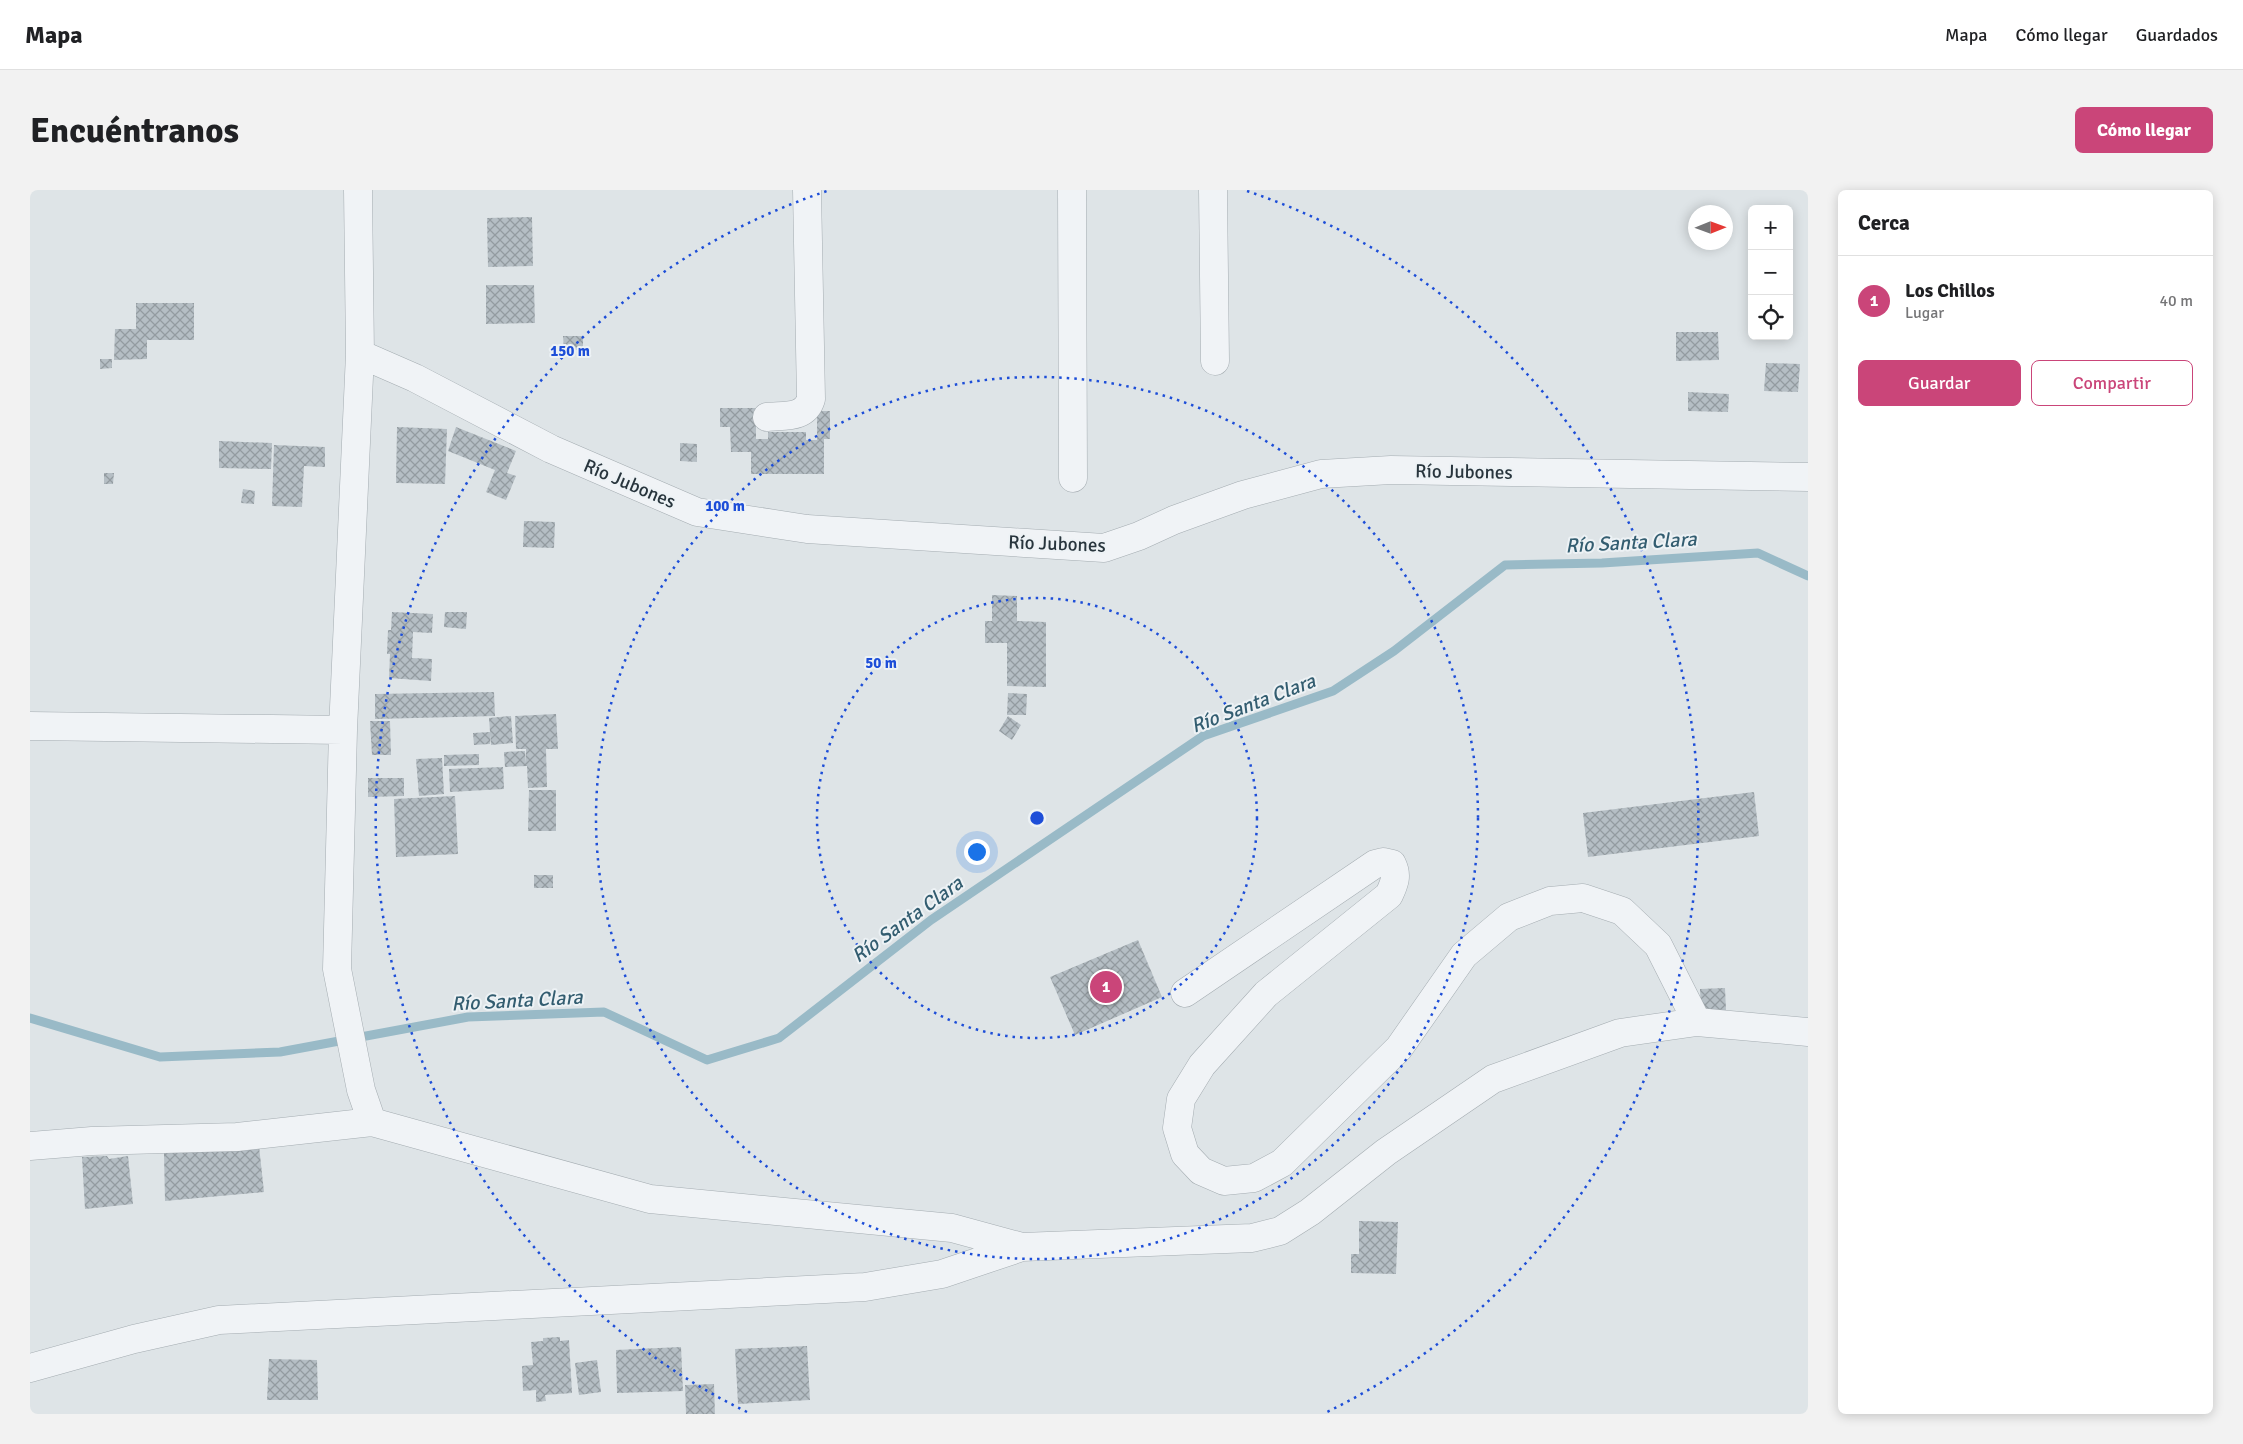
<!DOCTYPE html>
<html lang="es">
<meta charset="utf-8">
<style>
:root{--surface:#fff;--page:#f2f2f2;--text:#202124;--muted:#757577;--line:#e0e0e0;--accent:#ca4579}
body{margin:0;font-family:Signika,sans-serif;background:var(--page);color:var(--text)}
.controls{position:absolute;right:15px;top:15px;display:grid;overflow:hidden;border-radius:8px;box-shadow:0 2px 12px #0003}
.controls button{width:45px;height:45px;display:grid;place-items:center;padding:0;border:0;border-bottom:1px solid var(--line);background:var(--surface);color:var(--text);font:25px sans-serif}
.compass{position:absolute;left:1658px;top:15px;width:45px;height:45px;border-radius:50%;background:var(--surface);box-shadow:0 2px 12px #0003;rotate:89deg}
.you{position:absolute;left:946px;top:661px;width:18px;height:18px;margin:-12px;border:4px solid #fff;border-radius:50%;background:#1a73e8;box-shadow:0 0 0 8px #1a73e833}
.badge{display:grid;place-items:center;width:32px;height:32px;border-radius:50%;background:var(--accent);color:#fff;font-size:16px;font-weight:700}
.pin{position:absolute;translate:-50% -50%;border:2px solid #fff;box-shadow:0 1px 5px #0006}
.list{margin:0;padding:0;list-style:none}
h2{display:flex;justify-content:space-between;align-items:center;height:65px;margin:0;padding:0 20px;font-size:21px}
h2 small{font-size:16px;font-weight:400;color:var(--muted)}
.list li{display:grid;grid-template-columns:32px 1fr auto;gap:15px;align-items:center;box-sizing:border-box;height:90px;padding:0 20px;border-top:1px solid var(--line)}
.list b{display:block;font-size:19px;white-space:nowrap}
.list p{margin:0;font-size:16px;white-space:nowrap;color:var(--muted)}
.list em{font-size:16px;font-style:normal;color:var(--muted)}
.actions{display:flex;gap:10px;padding:15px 20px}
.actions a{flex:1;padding:11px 0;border:1px solid var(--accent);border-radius:8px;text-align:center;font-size:18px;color:var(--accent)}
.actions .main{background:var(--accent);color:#fff}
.icon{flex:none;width:28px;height:28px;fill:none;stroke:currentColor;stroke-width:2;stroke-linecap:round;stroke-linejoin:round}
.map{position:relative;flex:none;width:1778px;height:1224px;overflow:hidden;border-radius:8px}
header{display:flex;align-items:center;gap:30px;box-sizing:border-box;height:70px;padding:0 25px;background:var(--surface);border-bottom:1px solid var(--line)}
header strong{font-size:24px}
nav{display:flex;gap:28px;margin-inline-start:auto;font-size:18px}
.intro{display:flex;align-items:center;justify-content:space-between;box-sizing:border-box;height:120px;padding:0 30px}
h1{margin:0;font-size:35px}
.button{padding:12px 22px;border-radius:8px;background:var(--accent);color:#fff;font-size:18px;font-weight:700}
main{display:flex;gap:30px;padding:0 30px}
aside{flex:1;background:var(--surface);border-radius:8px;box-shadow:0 2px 12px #0003}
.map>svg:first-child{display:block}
</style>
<header>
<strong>Mapa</strong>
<nav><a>Mapa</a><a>Cómo llegar</a><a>Guardados</a></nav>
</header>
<div class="intro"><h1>Encuéntranos</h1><a class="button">Cómo llegar</a></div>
<main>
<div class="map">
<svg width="1778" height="1224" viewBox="0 0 1778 1224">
<defs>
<pattern id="building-cross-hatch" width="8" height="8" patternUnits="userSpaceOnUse" patternTransform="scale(1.25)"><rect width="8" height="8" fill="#b5bec4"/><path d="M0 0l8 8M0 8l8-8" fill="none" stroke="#939ba0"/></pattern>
</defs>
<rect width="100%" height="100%" fill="#dee4e7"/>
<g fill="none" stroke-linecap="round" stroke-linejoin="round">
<!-- stream -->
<path stroke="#99bac7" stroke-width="9" d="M 0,828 L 130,867 L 250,862 L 438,827 L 574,822 L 677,870 L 749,848 L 901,730 L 1173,546 L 1303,501 L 1364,461 L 1475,375 L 1572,373 L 1728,363 L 1778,386"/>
</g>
<!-- building -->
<path fill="url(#building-cross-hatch)" d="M 502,27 L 503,76 L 458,77 L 457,28 Z
M 456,95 L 504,95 L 505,133 L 456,134 Z
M 106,113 L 164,113 L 164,150 L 117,150 L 117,169 L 84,170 L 85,139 L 106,139 Z
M 1646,142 L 1688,142 L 1689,170 L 1646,171 Z
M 533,146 L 553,146 L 553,160 L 534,160 Z
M 70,169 L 82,169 L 82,178 L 70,179 Z
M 1736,173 L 1770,174 L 1768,202 L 1734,201 Z
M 1658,202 L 1699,204 L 1698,222 L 1658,221 Z
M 690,218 L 726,218 L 726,249 L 738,249 L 738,242 L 776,242 L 776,250 L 787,250 L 787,221 L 800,221 L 800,249 L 794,249 L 794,284 L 721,284 L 721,262 L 701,262 L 700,237 L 690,237 Z
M 367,237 L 417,239 L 415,294 L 366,293 Z
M 426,237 L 486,261 L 477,283 L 486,286 L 476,310 L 456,302 L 465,280 L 418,261 Z
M 189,251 L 242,253 L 241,279 L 189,278 Z
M 650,253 L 667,254 L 667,272 L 650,271 Z
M 244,255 L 295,257 L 295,277 L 274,276 L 272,317 L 242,316 Z
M 74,283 L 84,283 L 83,294 L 74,294 Z
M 213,299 L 225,301 L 224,314 L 211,313 Z
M 494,331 L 525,332 L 524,358 L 493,357 Z
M 962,405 L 987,406 L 987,431 L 1016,432 L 1016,497 L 977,496 L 977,453 L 955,453 L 955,431 L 962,431 Z
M 362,422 L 403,424 L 402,443 L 383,442 L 382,468 L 402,469 L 401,491 L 359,488 L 360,464 L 357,464 L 358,440 L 361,440 Z
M 415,422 L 437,422 L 436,439 L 414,437 Z
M 464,502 L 465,526 L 345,529 L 345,504 Z
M 978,503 L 997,504 L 996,525 L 977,525 Z
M 526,524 L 528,559 L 516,559 L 517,597 L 498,598 L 497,576 L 475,577 L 474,562 L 495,561 L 496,573 L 496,559 L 486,559 L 485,526 Z
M 481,526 L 483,553 L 461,555 L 460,545 L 460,554 L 444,555 L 443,543 L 460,542 L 459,528 Z
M 978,526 L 991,535 L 982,550 L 969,541 Z
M 340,531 L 360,531 L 361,565 L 342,565 Z
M 449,564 L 449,575 L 414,576 L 414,565 Z
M 412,568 L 414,604 L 389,606 L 386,569 Z
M 473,577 L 474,599 L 420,602 L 419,579 Z
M 338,588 L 374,588 L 374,606 L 338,607 Z
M 499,600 L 526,600 L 526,641 L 498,641 Z
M 1724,602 L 1729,646 L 1558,667 L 1553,623 Z
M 425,606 L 428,664 L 366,667 L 364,609 Z
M 504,685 L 523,685 L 523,698 L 504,698 Z
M 1108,750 L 1132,807 L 1045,845 L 1020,787 Z
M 1695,798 L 1696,820 L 1671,821 L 1670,799 Z
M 229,956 L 234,1002 L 135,1011 L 134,963 Z
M 77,966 L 79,969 L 98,966 L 103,1014 L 55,1019 L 52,967 Z
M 1329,1031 L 1368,1032 L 1366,1084 L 1321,1083 L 1321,1064 L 1329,1064 Z
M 530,1147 L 530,1151 L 539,1150 L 542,1203 L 515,1205 L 516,1211 L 506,1212 L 506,1200 L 493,1201 L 492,1176 L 503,1175 L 501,1152 L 513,1151 L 513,1148 Z
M 777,1156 L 780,1210 L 708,1214 L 705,1159 Z
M 651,1157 L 653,1201 L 587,1203 L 586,1160 Z
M 239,1169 L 287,1170 L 288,1210 L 237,1210 Z
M 567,1170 L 571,1202 L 549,1205 L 545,1173 Z
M 684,1194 L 685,1224 L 656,1224 L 655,1195 Z"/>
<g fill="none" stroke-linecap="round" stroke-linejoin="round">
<defs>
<path id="minor" d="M 1042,0 L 1043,288
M 1183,0 L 1185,171
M 330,164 L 385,188 L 521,259 L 667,322 L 777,339 L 1074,358 L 1109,346 L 1144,330 L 1213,305 L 1291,284 L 1361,280 L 1778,287
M 737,227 C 754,225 775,229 781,209 L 777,0
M 0,536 L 313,540 L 330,164 L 328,0
M 313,540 L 307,779 L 331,900 L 342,932 L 620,1009 L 922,1038 L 992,1057 L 1222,1048 L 1250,1041 L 1280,1022 L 1356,962 L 1463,889 L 1590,843 L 1667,832 L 1778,842
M 1155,803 L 1345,674 L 1353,672 L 1362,674 C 1368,686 1364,694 1359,705 L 1236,804 L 1172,875 L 1151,909 L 1147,938 L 1155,964 L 1171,981 L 1194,991 L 1224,988 L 1252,973 L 1369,858 L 1434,765 L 1479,727 L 1520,711 L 1553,708 L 1592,721 L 1628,755 L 1667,832
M 0,956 L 62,951 L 207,947 L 342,932
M 0,1178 L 104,1149 L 189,1130 L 835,1097 L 912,1084 L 992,1057"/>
</defs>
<!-- minor casing -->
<use href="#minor" stroke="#a4acb1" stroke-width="29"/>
<!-- minor -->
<use href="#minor" stroke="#f0f3f6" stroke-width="28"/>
</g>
<!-- distance rings -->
<g fill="none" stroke="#1d4ed8" stroke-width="2.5" stroke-dasharray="2.5 5">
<circle cx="1007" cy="628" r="220"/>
<circle cx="1007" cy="628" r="441"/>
<path d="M717 1222A661 661 0 0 1 797 1M1217 1A661 661 0 0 1 1297 1222"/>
</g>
<g text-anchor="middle" stroke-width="4" stroke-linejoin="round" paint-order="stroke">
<!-- street labels -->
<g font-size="19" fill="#28353d" stroke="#edf2f5">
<text transform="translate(1434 281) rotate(1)" y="7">Río Jubones</text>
<text transform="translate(600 293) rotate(23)" y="7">Río Jubones</text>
<text transform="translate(1027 353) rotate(2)" y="7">Río Jubones</text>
</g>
<!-- water labels -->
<g font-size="20" font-style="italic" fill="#335d70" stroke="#edf2f5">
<text transform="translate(1601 352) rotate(-3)" y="7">Río Santa Clara</text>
<text transform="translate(1223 513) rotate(-21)" y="7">Río Santa Clara</text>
<text transform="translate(877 729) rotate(-36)" y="7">Río Santa Clara</text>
<text transform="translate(487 810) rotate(-3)" y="7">Río Santa Clara</text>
</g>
</g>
<circle cx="1007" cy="628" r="8" fill="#1d4ed8" stroke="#edf2f5" stroke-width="2.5"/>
<g font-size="15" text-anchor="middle" font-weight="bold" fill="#1d4ed8" stroke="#edf2f5" stroke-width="4" stroke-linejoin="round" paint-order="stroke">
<text x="540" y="166">150 m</text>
<text x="695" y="321">100 m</text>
<text x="851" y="478">50 m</text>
</g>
</svg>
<div class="controls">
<button>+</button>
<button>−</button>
<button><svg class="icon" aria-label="locate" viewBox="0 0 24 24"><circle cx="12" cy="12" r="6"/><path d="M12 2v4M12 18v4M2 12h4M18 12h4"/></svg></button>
</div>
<svg class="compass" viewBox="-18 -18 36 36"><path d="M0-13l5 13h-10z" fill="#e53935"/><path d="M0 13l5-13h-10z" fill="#757577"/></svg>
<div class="you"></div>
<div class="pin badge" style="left:1076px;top:797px">1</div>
</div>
<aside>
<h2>Cerca<small></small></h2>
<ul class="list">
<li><span class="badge">1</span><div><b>Los Chillos</b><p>Lugar</p></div><em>40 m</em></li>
</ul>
<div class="actions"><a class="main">Guardar</a><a>Compartir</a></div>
</aside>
</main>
